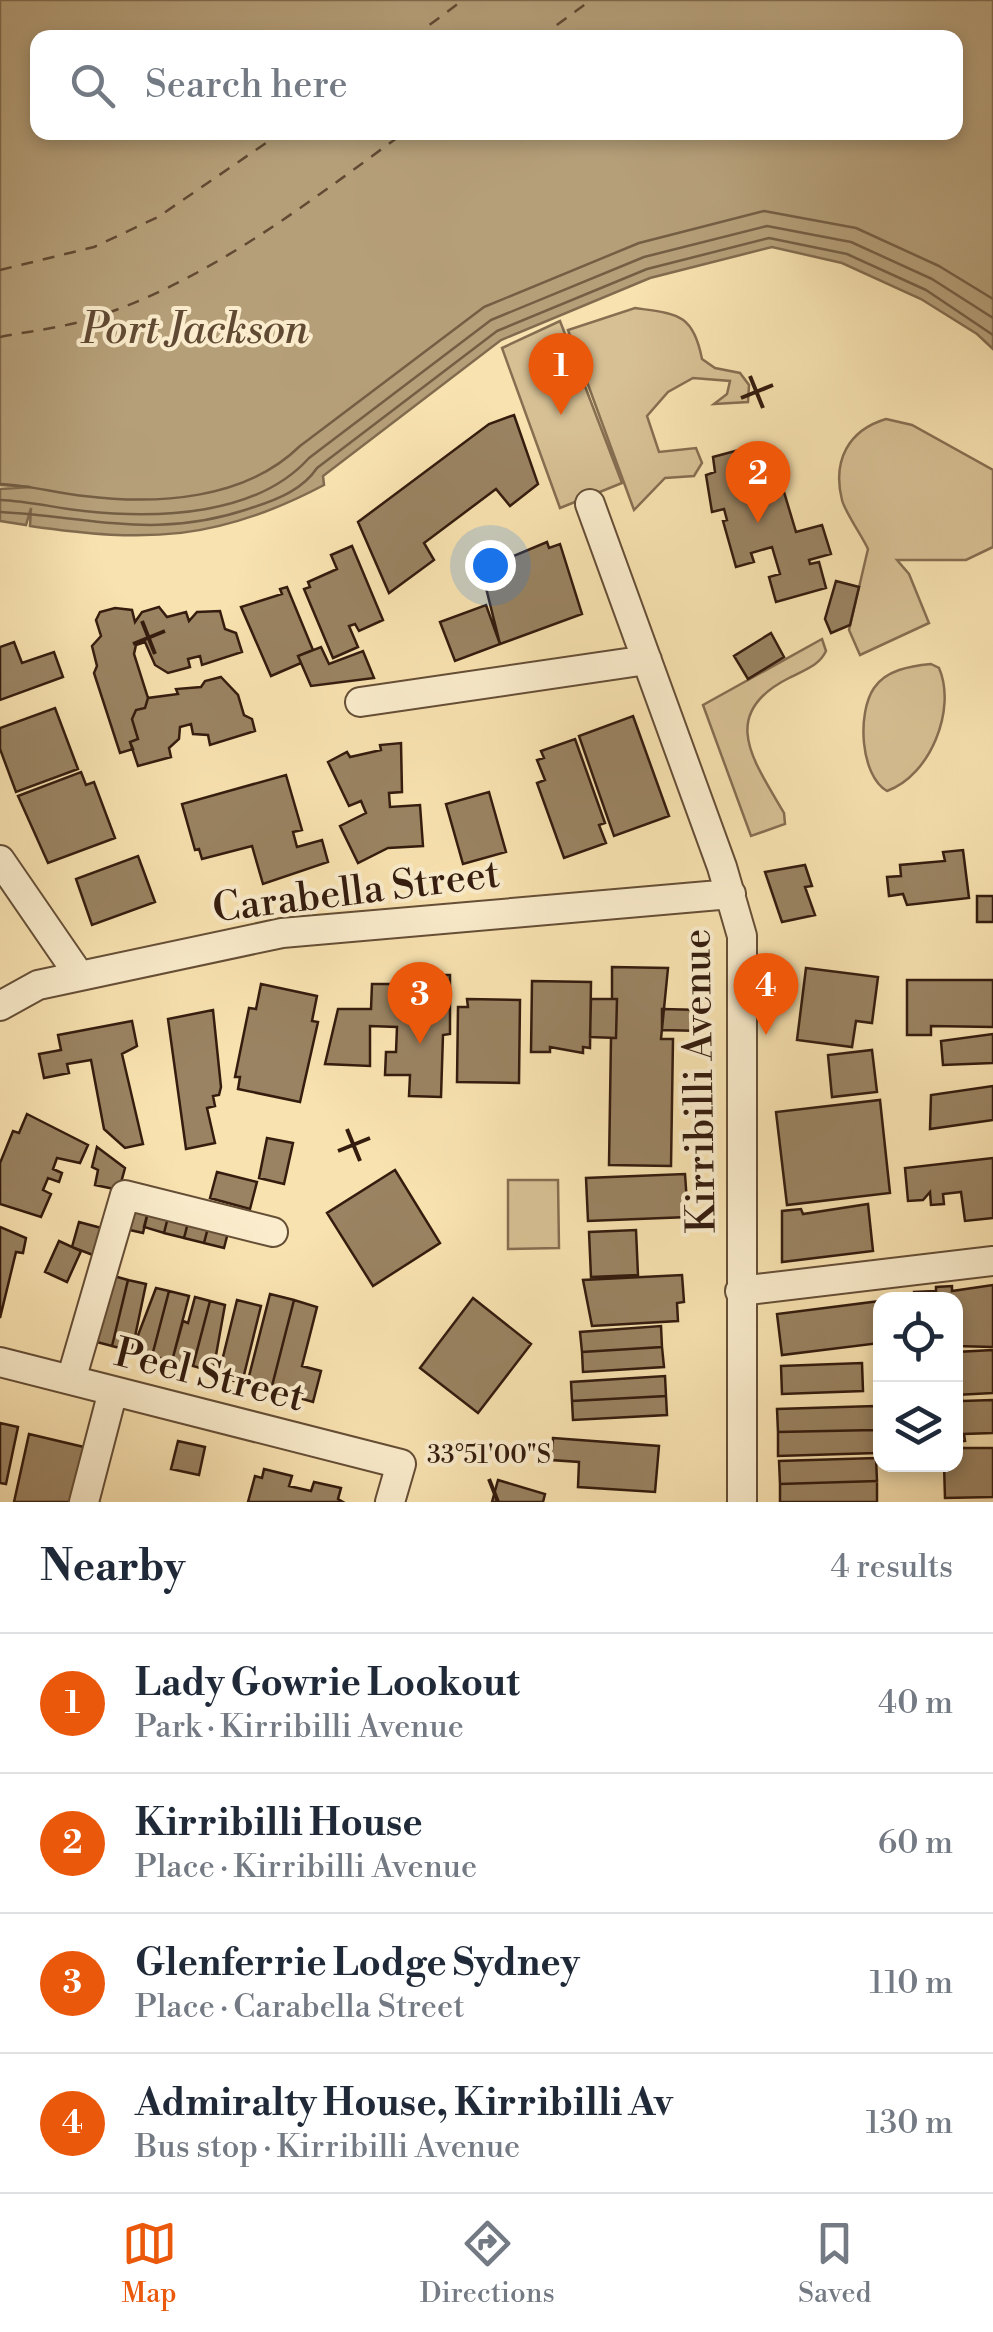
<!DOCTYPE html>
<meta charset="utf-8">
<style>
:root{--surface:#fff;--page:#f2f2f3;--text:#1f2937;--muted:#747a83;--line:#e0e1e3;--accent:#ea580c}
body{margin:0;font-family:"Libre Bodoni",serif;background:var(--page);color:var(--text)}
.controls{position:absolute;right:30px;bottom:30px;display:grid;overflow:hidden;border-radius:20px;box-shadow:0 5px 15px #0003}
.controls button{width:90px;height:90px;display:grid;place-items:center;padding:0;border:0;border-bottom:2px solid var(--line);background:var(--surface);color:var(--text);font:50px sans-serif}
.you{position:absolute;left:490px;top:565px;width:35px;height:35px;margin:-25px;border:8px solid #fff;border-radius:50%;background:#1a73e8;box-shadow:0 0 0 15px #1a73e833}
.badge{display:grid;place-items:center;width:65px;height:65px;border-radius:50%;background:var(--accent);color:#fff;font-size:32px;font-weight:700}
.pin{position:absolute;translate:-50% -82px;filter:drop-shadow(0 2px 5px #0008)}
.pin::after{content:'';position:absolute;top:52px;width:35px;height:30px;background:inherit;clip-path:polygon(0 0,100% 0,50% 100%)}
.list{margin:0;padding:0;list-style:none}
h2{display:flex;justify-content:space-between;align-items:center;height:130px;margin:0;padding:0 40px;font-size:42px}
h2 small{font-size:32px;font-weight:400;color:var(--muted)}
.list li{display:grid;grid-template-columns:65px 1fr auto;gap:30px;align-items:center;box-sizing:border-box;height:140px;padding:0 40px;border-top:2px solid var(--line)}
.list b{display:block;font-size:38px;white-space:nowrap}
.list p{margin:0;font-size:32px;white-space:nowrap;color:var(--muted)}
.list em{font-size:32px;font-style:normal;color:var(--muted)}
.icon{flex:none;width:55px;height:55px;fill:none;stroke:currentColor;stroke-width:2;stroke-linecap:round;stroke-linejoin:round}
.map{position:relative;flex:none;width:993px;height:1502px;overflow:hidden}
.search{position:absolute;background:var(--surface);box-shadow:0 5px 15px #0003;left:30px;right:30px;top:30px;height:110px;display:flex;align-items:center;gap:25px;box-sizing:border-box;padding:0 35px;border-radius:20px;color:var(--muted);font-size:38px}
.sheet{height:690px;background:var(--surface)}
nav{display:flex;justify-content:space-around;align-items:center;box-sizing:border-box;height:140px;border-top:2px solid var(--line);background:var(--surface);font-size:28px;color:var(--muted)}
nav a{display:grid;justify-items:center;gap:5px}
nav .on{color:var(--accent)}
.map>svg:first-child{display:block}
</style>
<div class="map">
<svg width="993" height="1502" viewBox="0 0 993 1502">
<rect width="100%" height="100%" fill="#f8e2b0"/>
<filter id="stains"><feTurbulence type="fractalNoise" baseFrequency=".002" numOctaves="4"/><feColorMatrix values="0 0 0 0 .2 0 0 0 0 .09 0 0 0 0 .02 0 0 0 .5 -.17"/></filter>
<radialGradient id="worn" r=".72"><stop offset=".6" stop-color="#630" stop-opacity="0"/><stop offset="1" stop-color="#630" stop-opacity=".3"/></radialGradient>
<!-- green -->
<path fill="#d7c094" stroke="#866e51" stroke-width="2.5" d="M 635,308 C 677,314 693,313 702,359 L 715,368 L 740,373 L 749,385 L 748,402 L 714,404 L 727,394 L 730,381 L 693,378 L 668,392 L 647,416 L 659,452 L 696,448 L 702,463 L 694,476 L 665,478 L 634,510 L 568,330 Z
M 560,321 L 622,483 L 560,508 L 502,348 Z
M 886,419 L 912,425 L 993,470 L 993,547 L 966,560 L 897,560 L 909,574 L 929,623 L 860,655 L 849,630 L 868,549 C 862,536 845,512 842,500 C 832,460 849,430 886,419 Z
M 822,639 L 826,651 C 819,666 804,670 789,678 C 717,714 754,761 784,813 L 785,824 L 751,836 L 703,705 Z
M 931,664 L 939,668 C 957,709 930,776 887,791 C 860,775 857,713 874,688 C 886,670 910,666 931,664 Z
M 508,1180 L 558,1180 L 559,1248 L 508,1249 Z"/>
<!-- water -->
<path fill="#b59f79" stroke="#816b4e" stroke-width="2.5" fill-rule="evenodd" d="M 0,0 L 993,0 L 993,349 L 977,334 L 921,299 L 842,263 L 772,247 L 650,278 L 501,340 L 323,476 L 324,485 C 218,541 147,543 30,526 L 31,508 L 26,525 L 0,521 L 0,489 L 31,487 L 0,485 ZM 38,38 L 956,38 L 956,132 L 38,132 Z"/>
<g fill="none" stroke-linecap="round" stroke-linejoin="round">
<!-- shore -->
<path stroke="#745e44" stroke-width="2.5" d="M 0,484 C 28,485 56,493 84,496 C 157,505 245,500 300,446 L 484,307 L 639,243 L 764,211 L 856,228 L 939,266 L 993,299
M 0,500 C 28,501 56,508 84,511 C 158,519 257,516 309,458 L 491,320 L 644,257 L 767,226 L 851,242 L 932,279 L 993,318
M 0,512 C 95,517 157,541 254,507 C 279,499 303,489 317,468 L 497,331 L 647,269 L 769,238 L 847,254 L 926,290 L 993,335"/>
<!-- ferry -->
<path stroke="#614a33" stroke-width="2.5" stroke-dasharray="12 10" stroke-linecap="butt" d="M 412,38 L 463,0
M 539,38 L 591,0
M 0,270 L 94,247 L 158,217 L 282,132
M 0,337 C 30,331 61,328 90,319 C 209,281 306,204 405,132"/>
</g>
<!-- building -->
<path fill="#9a8362" stroke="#341c0e" stroke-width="2.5" d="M 514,415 L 538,484 L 510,506 L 496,489 L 424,543 L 434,560 L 389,593 L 358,522 L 489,424 Z
M 750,447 L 753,457 L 772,452 L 796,532 L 822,525 L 831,554 L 809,560 L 810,564 L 819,562 L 826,588 L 776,602 L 769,577 L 780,574 L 772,547 L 751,553 L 754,562 L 736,567 L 723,521 L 727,520 L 724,509 L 712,512 L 706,475 L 715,472 L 713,457 Z
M 547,542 L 549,548 L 560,544 L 582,614 L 500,644 L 486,588 L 496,584 L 490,566 Z
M 352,546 L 383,620 L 359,631 L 355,624 L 349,626 L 358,647 L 333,658 L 304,589 L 310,587 L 308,582 L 337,569 L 331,555 Z
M 836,581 L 859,587 L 850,625 L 831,633 L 825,619 Z
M 287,587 L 313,650 L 298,656 L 301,663 L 271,676 L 241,607 L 282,594 L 280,589 Z
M 486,605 L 500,644 L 455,661 L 440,622 Z
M 159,607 L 167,617 L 186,612 L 189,621 L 197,612 L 220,611 L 225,629 L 236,633 L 242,652 L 202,665 L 200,656 L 188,659 L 190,667 L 168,673 L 155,665 L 145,642 L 136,645 L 134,654 L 148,698 L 145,708 L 136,710 L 132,719 L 138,739 L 130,742 L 133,749 L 120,753 L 94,673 L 97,666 L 92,646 L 101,636 L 96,620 L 100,612 L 115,608 L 132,610 L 135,622 L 142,612 Z
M 771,633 L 784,657 L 748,679 L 734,656 Z
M 14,642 L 22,663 L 54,652 L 63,677 L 0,700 L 0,647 Z
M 321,647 L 329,664 L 363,651 L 374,678 L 311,686 L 298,656 Z
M 221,677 L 238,695 L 244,715 L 252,719 L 255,731 L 210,745 L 208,735 L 193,734 L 191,724 L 180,727 L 179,739 L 169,748 L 171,757 L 138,766 L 130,742 L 138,739 L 132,719 L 136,710 L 145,708 L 148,698 L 178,694 L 176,689 L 201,687 L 205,681 Z
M 55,708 L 78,769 L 16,792 L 0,749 L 0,728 Z
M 633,716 L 669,816 L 614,836 L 579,736 Z
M 575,739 L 605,823 L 599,825 L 606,843 L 564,858 L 537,783 L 545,780 L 537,760 L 544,758 L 541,751 Z
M 401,743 L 402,792 L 389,793 L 390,807 L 420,805 L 423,846 L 388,848 L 358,863 L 340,826 L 366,813 L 361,801 L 349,806 L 328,762 L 347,752 L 350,757 L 381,750 L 380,745 Z
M 81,772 L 86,785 L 94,782 L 115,838 L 48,863 L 18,796 Z
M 286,775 L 302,830 L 293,832 L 297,847 L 322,840 L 328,862 L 263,884 L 252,846 L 202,859 L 199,849 L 195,850 L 182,804 Z
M 489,792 L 506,852 L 463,864 L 446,804 Z
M 963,850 L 969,898 L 907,905 L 903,894 L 889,896 L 887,877 L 901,876 L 900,865 L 945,861 L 943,852 Z
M 138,856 L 155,902 L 92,925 L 76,879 Z
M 805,865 L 812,886 L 805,887 L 815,915 L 782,922 L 765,872 Z
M 977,896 L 993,896 L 993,922 L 977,922 Z
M 612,967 L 668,968 L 661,1039 L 673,1039 L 671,1166 L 609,1165 L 611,1038 L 616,1038 L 617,999 L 612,999 Z
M 806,968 L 878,977 L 872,1023 L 856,1021 L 852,1047 L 797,1040 Z
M 415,975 L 450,975 L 450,1034 L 443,1035 L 441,1097 L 409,1096 L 410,1075 L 385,1075 L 386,1052 L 396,1052 L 397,1027 L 370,1026 L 370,1066 L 325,1064 L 338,1009 L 371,1009 L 372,984 L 415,984 Z
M 907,980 L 993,980 L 993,1027 L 931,1026 L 931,1035 L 907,1035 Z
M 532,981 L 591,982 L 590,1048 L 583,1047 L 583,1053 L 550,1047 L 550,1052 L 531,1052 Z
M 261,984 L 317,996 L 312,1021 L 318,1022 L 300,1102 L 238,1089 L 240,1077 L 235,1077 L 249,1008 L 256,1009 Z
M 467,999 L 520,1000 L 519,1083 L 457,1082 L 458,1007 L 468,1007 Z
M 591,999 L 617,999 L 616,1038 L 590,1037 Z
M 662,1009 L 702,1010 L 702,1031 L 662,1030 Z
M 213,1010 L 221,1087 L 219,1095 L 213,1096 L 215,1106 L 207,1108 L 215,1143 L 186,1149 L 168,1019 Z
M 132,1021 L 137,1046 L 122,1054 L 143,1144 L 125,1148 L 104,1129 L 91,1060 L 67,1064 L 69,1073 L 44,1078 L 39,1054 L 61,1050 L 58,1035 Z
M 993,1034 L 993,1063 L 943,1065 L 941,1041 Z
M 872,1050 L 877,1092 L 832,1097 L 828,1055 Z
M 993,1086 L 993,1120 L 930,1129 L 931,1095 Z
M 880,1100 L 890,1193 L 787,1205 L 776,1112 Z
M 27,1114 L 88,1145 L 80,1163 L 57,1158 L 53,1169 L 62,1173 L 59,1182 L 48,1178 L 43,1190 L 51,1194 L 41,1217 L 0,1204 L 0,1163 L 13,1131 L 19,1133 Z
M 267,1138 L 293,1143 L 284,1184 L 259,1178 Z
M 97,1147 L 125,1168 L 119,1190 L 95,1185 L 98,1170 L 92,1167 Z
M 993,1158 L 993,1218 L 965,1221 L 961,1192 L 943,1194 L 944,1204 L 931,1205 L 930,1192 L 923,1200 L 908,1201 L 905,1168 Z
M 395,1170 L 440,1243 L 373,1286 L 327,1213 Z
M 217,1172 L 257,1182 L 250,1209 L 210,1198 Z
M 685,1174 L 688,1217 L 588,1221 L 586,1178 Z
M 127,1202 L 150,1204 L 143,1233 L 121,1228 Z
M 150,1204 L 170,1209 L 164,1233 L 144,1227 Z
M 868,1204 L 873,1251 L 782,1262 L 782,1211 L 801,1209 L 803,1214 Z
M 170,1209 L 190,1215 L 184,1238 L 164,1233 Z
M 190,1215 L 210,1220 L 204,1243 L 184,1238 Z
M 210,1220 L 230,1225 L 224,1248 L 204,1243 Z
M 79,1222 L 105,1229 L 98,1257 L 72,1247 Z
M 0,1227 L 26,1238 L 23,1253 L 16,1252 L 0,1318 Z
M 636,1230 L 638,1275 L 591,1277 L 589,1232 Z
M 59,1241 L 81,1251 L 67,1282 L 45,1272 Z
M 110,1275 L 128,1280 L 112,1346 L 93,1341 Z
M 682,1275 L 684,1302 L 677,1303 L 678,1321 L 592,1326 L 583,1280 Z
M 128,1280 L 146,1284 L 132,1351 L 112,1346 Z
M 993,1285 L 993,1347 L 956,1346 L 956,1300 L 914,1300 L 914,1292 L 936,1291 L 936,1287 L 952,1286 L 952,1291 Z
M 156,1288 L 169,1291 L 152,1356 L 132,1351 Z
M 169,1291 L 189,1296 L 172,1361 L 152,1356 Z
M 270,1294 L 294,1300 L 271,1390 L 247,1384 Z
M 195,1297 L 210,1301 L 193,1366 L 172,1361 L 183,1321 L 188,1323 Z
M 473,1298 L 531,1344 L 478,1413 L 420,1368 Z
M 237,1300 L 261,1306 L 242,1383 L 218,1377 Z
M 294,1300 L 317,1307 L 302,1366 L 321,1371 L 313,1402 L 271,1390 Z
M 210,1301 L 225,1305 L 213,1372 L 193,1366 Z
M 880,1301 L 880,1343 L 782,1355 L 777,1314 Z
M 661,1326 L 662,1347 L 582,1352 L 580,1332 Z
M 662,1347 L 664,1367 L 583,1372 L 582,1352 Z
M 993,1350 L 993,1393 L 956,1395 L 956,1352 Z
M 862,1363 L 863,1391 L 782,1394 L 781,1366 Z
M 665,1376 L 666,1396 L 572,1401 L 571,1382 Z
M 962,1395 L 962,1401 L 993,1400 L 993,1433 L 964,1434 L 965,1441 L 956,1442 L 956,1396 Z
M 666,1396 L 667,1415 L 573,1420 L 572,1401 Z
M 875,1406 L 875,1430 L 778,1432 L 777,1409 Z
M 0,1423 L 18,1427 L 6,1484 L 0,1483 Z
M 875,1430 L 876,1453 L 778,1456 L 778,1432 Z
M 29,1434 L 88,1448 L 76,1502 L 14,1502 Z
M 553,1438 L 659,1446 L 655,1492 L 578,1487 L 579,1462 L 551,1460 Z
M 178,1441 L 205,1447 L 199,1475 L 171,1469 Z
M 956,1448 L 993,1448 L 993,1497 L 945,1498 L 944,1464 L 956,1464 Z
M 876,1458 L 877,1481 L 780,1484 L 779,1461 Z
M 264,1469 L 292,1476 L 289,1486 L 311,1491 L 314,1482 L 341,1488 L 338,1499 L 343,1502 L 248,1502 L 255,1476 L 262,1478 Z
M 498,1480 L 545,1494 L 543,1502 L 492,1502 Z
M 877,1481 L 877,1502 L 780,1502 L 780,1484 Z"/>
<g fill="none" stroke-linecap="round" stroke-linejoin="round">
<defs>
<path id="minor" d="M 590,504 L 722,867 L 742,936 L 742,1502
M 360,702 L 647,660
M 0,860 L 79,975
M 0,1006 L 38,985 L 282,933 L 731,894
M 740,1291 L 993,1261
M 0,1362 L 401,1464 L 390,1502
M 71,1380 L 125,1195 L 273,1232
M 84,1502 L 113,1391"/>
</defs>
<!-- minor casing -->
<use href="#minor" stroke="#654e36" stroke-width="32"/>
<!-- minor -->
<use href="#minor" stroke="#faeccc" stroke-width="28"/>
</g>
<!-- ticks -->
<path fill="none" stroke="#341c0e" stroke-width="4" d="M 750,376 L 763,408M 741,398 L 773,385M 142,621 L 155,654M 133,644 L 165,631M 347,1129 L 360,1161M 338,1151 L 370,1138M 489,1479 L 498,1502"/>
<g text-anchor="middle" stroke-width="8" stroke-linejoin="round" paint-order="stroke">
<!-- street labels -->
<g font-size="40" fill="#341c0e" stroke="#faeccc">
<text transform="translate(356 890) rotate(-7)" y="14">Carabella Street</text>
<text transform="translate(698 1081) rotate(-91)" y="14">Kirribilli Avenue</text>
<text transform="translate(210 1374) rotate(14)" y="14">Peel Street</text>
</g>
<!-- water labels -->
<g font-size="42" font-style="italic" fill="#614a33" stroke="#faeccc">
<text x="195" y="343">Port Jackson</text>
</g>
</g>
<g font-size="25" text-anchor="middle" fill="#341c0e" stroke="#faeccc" stroke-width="8" stroke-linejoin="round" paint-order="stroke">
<text x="489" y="1463">33°51'00"S</text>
</g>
<rect width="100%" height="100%" filter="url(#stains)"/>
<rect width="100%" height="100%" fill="url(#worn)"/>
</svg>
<div class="controls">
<button><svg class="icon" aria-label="locate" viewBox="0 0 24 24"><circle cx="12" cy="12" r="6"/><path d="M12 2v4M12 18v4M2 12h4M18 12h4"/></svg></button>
<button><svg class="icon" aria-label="layers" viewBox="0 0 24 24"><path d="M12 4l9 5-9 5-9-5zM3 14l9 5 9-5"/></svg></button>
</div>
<div class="you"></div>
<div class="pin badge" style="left:561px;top:415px">1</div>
<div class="pin badge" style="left:758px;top:523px">2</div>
<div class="pin badge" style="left:420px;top:1044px">3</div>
<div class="pin badge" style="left:766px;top:1035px">4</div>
<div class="search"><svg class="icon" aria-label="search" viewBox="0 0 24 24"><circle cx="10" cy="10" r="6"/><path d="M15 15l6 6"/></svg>Search here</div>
</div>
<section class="sheet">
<h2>Nearby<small>4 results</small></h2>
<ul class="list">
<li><span class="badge">1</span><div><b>Lady Gowrie Lookout</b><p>Park · Kirribilli Avenue</p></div><em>40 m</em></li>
<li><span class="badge">2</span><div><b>Kirribilli House</b><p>Place · Kirribilli Avenue</p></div><em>60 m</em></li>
<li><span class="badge">3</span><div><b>Glenferrie Lodge Sydney</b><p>Place · Carabella Street</p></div><em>110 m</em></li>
<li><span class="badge">4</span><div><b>Admiralty House, Kirribilli Av</b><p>Bus stop · Kirribilli Avenue</p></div><em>130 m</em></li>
</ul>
</section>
<nav>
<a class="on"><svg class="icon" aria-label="map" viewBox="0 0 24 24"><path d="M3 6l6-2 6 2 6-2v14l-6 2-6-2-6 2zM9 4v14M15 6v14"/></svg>Map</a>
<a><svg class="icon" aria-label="directions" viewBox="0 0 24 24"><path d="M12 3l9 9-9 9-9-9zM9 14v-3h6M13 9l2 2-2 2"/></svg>Directions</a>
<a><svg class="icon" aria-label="saved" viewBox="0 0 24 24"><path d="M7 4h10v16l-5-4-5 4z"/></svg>Saved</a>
</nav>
